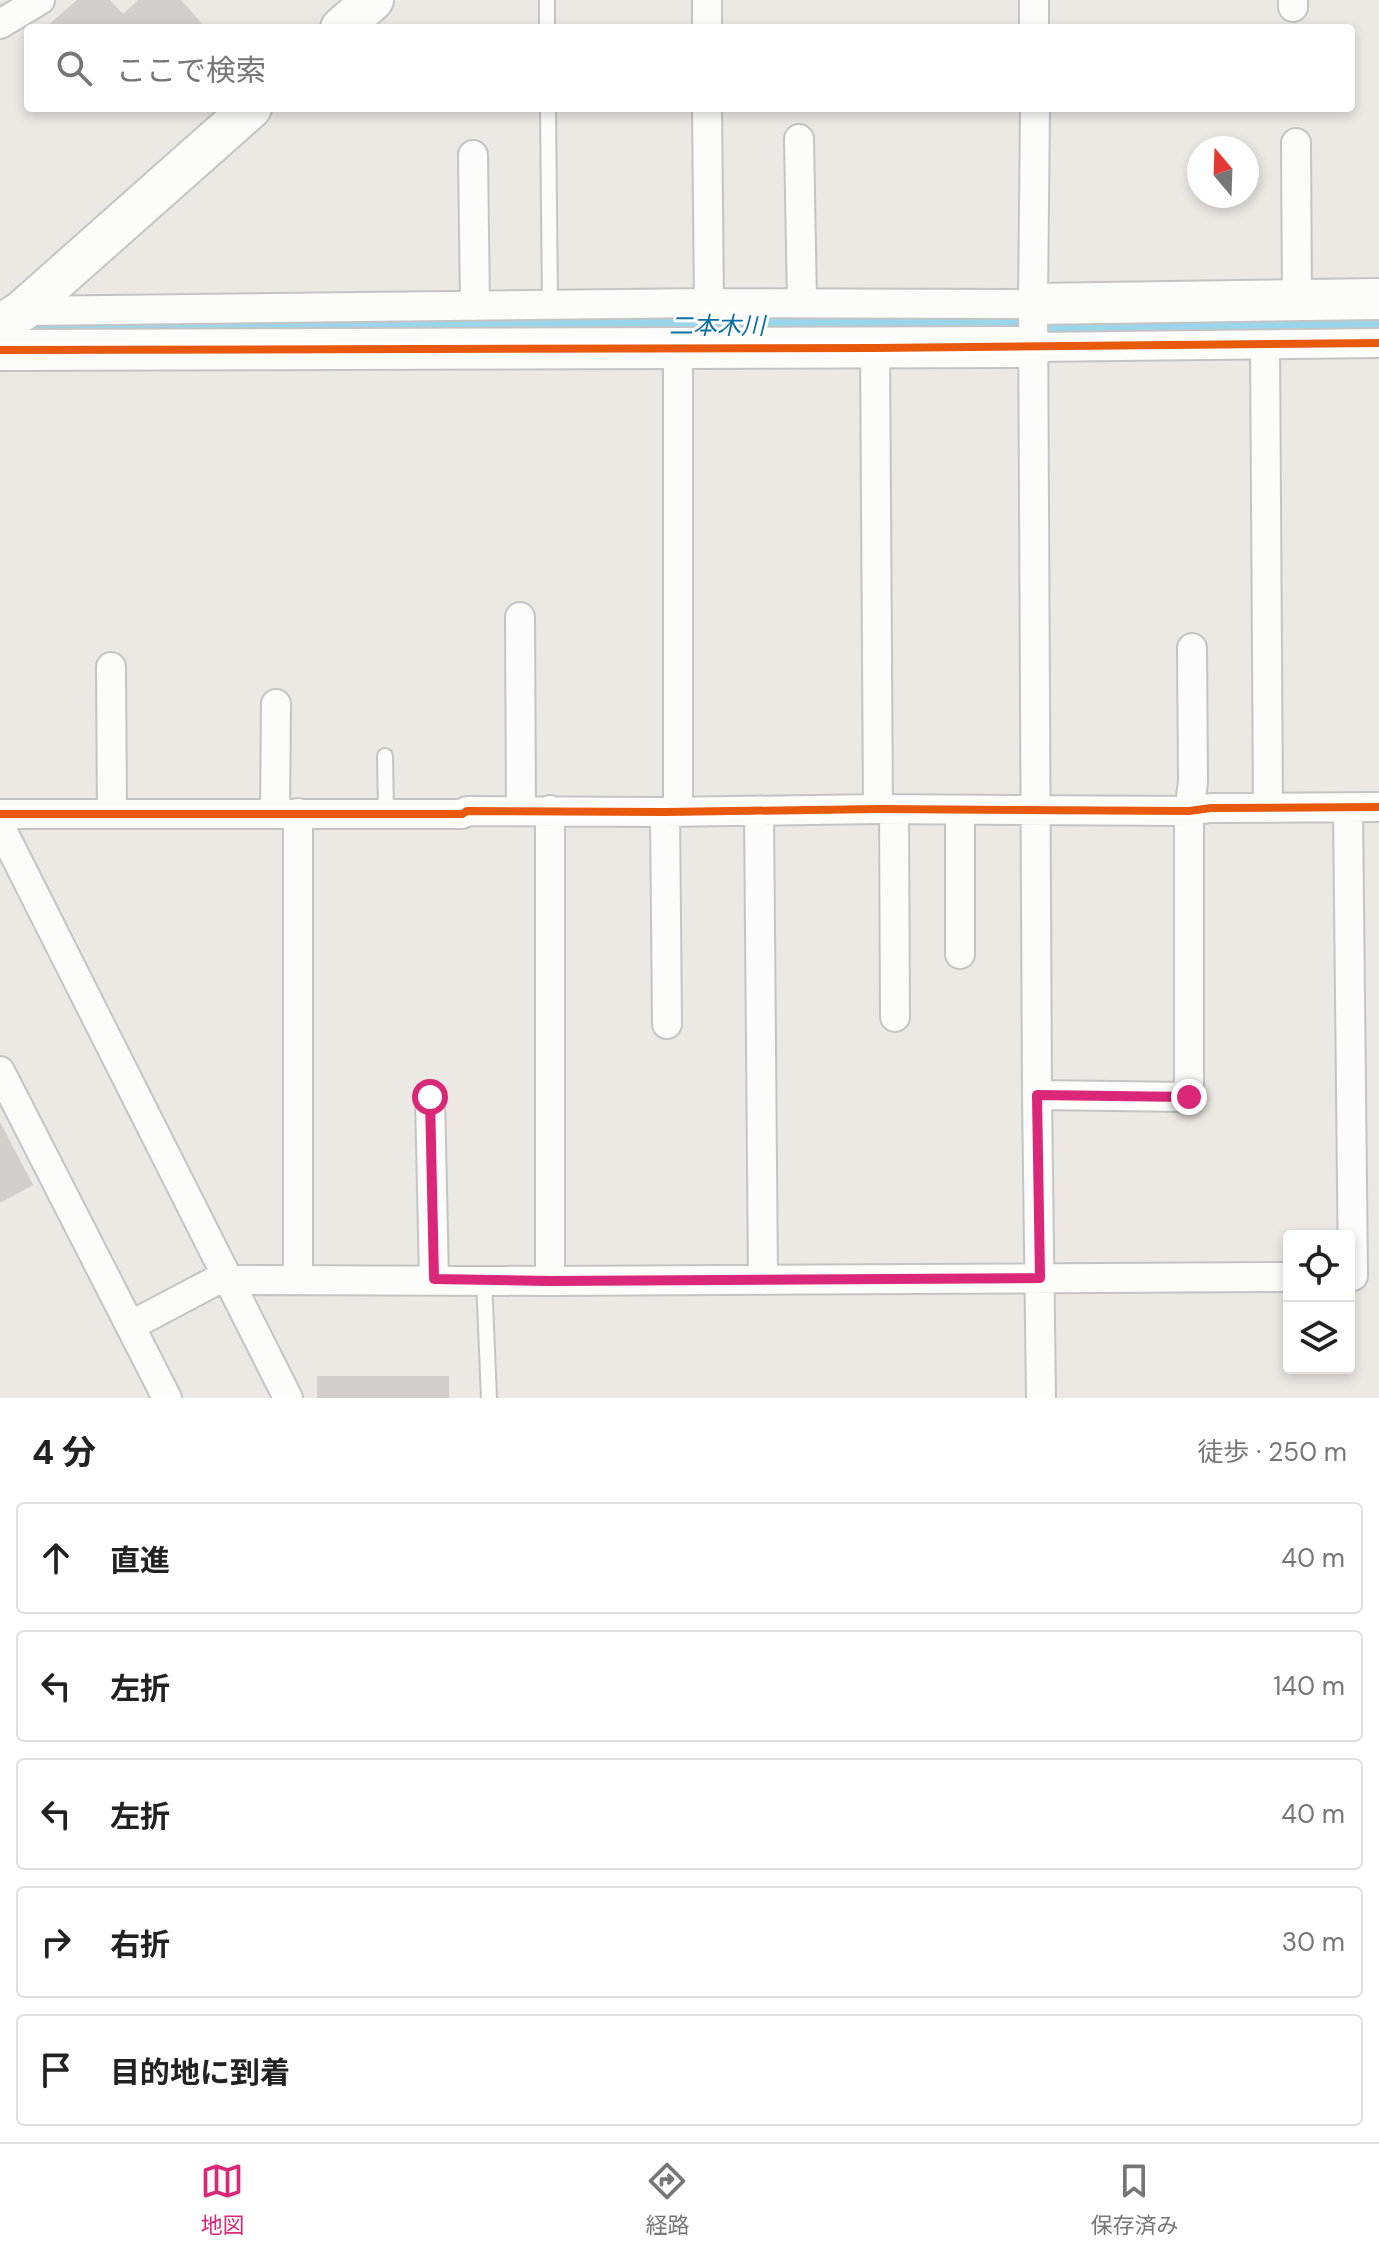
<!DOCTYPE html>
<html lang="ja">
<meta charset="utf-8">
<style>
:root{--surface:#fff;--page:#f6f6f6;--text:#222;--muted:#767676;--line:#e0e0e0;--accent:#db2777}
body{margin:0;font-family:"DM Sans","Noto Sans JP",sans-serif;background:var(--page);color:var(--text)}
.controls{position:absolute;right:24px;bottom:24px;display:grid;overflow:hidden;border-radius:8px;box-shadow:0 4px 12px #0003}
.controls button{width:72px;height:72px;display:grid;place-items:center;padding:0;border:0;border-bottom:2px solid var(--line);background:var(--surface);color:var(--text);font:40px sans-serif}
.compass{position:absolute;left:1187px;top:136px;width:72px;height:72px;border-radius:50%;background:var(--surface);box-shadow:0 4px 12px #0003;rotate:341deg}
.stop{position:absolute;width:24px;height:24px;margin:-18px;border:6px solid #db2777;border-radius:50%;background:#fff}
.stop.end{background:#db2777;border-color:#fff;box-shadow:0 2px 8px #0008}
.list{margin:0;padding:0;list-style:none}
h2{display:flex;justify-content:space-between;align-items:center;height:104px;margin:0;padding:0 32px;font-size:34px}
h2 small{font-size:26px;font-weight:400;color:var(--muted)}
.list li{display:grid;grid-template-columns:52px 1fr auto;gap:24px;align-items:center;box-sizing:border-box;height:112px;margin:0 16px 16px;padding:0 16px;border:2px solid var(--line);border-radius:8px}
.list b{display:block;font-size:30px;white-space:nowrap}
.list em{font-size:26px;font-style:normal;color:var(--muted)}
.icon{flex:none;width:44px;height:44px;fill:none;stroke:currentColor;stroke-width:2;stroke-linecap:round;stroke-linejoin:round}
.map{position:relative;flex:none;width:1379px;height:1398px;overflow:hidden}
.search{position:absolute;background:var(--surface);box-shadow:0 4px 12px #0003;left:24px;right:24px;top:24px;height:88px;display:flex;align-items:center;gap:20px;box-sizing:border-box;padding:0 28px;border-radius:8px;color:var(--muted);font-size:30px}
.sheet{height:744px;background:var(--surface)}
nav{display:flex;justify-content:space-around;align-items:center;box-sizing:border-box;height:112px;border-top:2px solid var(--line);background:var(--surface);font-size:22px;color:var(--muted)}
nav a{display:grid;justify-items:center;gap:4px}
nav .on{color:var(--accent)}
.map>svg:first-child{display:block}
</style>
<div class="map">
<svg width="1379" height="1398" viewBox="0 0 1379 1398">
<rect width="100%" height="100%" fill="#ece8e4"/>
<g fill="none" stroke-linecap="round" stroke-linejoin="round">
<!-- river -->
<path stroke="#99d6ec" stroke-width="54" d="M 56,327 L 1019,327 L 1379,324"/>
</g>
<!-- building -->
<path fill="#d1cecb" d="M 77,0 L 110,0 L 123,14 L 138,0 L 181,0 L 204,26 L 202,28 L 45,28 Z
M 0,1122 L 33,1185 L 0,1203 Z
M 317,1376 L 449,1376 L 449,1398 L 317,1398 Z"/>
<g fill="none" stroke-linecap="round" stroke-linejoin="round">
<defs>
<path id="lane" d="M 547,0 L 547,28
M 548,108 L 550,305
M 385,756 L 386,813
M 484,1279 L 489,1398"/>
<path id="street" d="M 707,0 L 707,28
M 1034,0 L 1034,28
M 1293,0 L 1293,7
M 0,24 L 40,0
M 707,108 L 709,303
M 1035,108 L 1033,304 L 1037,1095 L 1041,1398
M 799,139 L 802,303
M 1296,143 L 1297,301
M 473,155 L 475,306
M 22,311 L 709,303 L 1033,304
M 1265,345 L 1268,808
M 1034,347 L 1379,343
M 875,348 L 878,809
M 520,617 L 521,810
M 111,667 L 112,813
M 1348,808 L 1353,1276
M 894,809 L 895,1017
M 550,810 L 550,1281
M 759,811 L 763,1280
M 665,812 L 667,1024
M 678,812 L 678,348
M 275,813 L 276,704
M 0,814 L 462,814 L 467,811 L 665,812 L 878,809 L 1189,811 L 1211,808 L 1379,807
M 0,826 L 288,1398
M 960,954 L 960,810
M 0,1071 L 167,1398
M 1037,1095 L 1189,1097 L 1189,811 L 1193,782 L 1192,648
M 430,1097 L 434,1279
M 298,1279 L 298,813
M 130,1326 L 217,1280 L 550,1281 L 1289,1277"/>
<path id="secondary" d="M 341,28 L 373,0
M 1033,304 L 1379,299
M 0,325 L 22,311 L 251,108
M 0,350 L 1034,347"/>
</defs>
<!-- lane casing -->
<use href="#lane" stroke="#c5c4c5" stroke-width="18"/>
<!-- street casing -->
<use href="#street" stroke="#c5c4c5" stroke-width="32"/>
<!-- secondary casing -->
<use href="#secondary" stroke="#c5c4c5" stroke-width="44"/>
<!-- lane -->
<use href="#lane" stroke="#fcfcfb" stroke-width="14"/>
<!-- street -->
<use href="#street" stroke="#fcfcfb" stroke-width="28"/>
<!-- secondary -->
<use href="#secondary" stroke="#fcfcfb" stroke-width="40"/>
<defs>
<path id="cycleway" d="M 0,350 L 875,348 L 1379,343
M 0,814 L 462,814 L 467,811 L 665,812 L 878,809 L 1189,811 L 1211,808 L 1379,807"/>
</defs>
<!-- cycleway casing -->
<use href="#cycleway" stroke="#fff" stroke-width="13"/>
<!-- cycleway -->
<use href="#cycleway" stroke="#e8590c" stroke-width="8"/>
</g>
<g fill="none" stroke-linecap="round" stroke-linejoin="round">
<!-- route -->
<path stroke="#db2777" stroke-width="10" d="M 430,1097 L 434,1279 L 550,1281 L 1040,1278 L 1037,1095 L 1189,1097"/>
</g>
<g text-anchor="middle" stroke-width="6" stroke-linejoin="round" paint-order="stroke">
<!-- water labels -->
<g font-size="24" font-style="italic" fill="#0d6fa3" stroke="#fff">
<text x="717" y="334">二本木川</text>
</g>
</g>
</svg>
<div class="controls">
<button><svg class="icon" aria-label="locate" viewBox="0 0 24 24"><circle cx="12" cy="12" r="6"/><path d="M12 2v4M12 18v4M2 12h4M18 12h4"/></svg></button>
<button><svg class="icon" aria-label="layers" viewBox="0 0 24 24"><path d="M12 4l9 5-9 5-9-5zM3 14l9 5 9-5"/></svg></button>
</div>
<svg class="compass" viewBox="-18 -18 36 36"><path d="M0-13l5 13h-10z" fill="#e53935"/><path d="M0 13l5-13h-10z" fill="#767676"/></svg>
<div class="stop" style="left:430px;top:1097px"></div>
<div class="stop end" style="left:1189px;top:1097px"></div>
<div class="search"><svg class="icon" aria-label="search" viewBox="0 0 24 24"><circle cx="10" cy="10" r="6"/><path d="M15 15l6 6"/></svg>ここで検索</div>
</div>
<section class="sheet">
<h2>4 分<small>徒歩 · 250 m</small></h2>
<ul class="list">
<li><svg class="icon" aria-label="ahead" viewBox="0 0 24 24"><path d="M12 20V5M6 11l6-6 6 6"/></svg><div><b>直進</b></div><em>40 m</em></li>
<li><svg class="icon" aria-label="left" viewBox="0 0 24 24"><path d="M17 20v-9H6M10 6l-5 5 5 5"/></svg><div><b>左折</b></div><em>140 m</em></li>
<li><svg class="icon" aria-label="left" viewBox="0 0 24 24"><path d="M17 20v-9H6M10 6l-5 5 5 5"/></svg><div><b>左折</b></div><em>40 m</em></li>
<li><svg class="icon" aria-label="right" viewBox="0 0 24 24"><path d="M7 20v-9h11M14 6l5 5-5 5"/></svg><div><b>右折</b></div><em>30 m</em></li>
<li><svg class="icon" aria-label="arrive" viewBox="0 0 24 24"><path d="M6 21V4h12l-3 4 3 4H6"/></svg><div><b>目的地に到着</b></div></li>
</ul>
</section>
<nav>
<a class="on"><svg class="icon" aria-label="map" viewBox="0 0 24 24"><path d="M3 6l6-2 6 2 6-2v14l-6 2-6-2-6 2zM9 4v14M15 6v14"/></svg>地図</a>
<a><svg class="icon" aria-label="directions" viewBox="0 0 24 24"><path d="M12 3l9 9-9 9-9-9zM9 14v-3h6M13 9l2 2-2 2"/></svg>経路</a>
<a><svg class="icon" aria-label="saved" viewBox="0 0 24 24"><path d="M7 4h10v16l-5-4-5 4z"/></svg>保存済み</a>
</nav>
